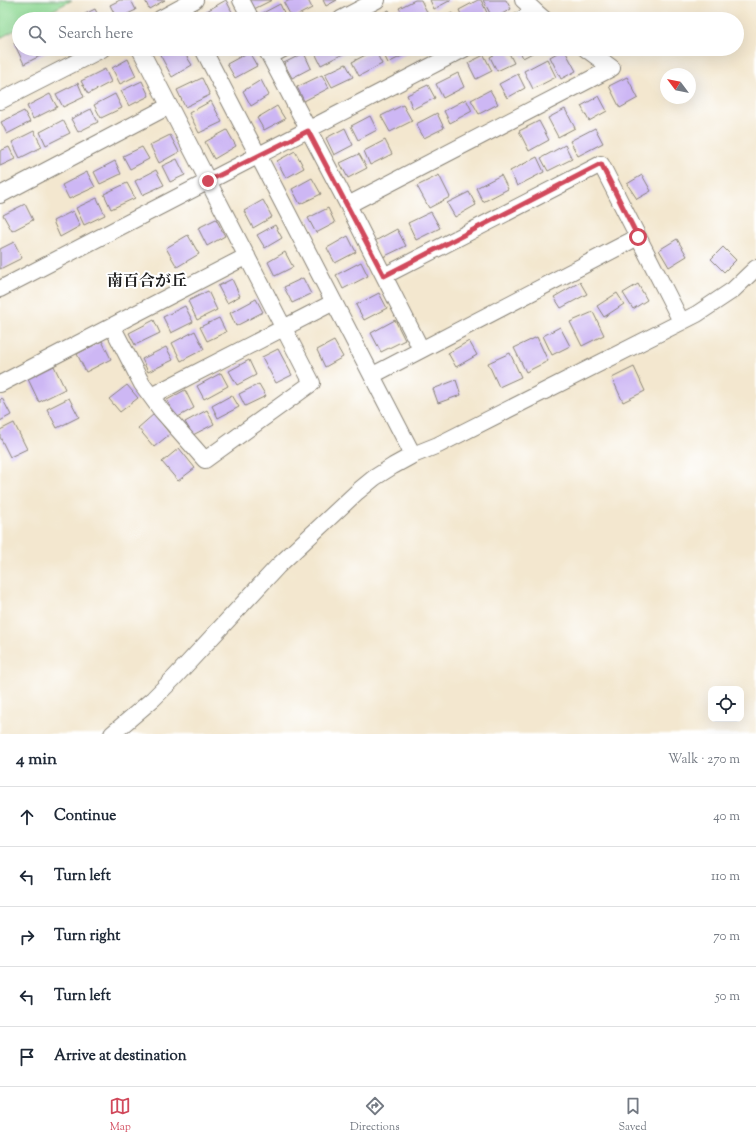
<!DOCTYPE html>
<meta charset="utf-8">
<style>
:root{--surface:#fff;--page:#f6f6f7;--text:#1f2937;--muted:#747a83;--line:#e0e1e3;--accent:#d1495b}
body{margin:0;font-family:"Sorts Mill Goudy","Noto Serif JP",serif;background:var(--page);color:var(--text)}
.controls{position:absolute;right:12px;bottom:12px;display:grid;overflow:hidden;border-radius:8px;box-shadow:0 4px 16px #0002}
.controls button{width:36px;height:36px;display:grid;place-items:center;padding:0;border:0;border-bottom:1px solid var(--line);background:var(--surface);color:var(--text);font:20px sans-serif}
.compass{position:absolute;left:660px;top:68px;width:36px;height:36px;border-radius:50%;background:var(--surface);box-shadow:0 4px 16px #0002;rotate:302deg}
.stop{position:absolute;width:12px;height:12px;margin:-9px;border:3px solid #d1495b;border-radius:50%;background:#fff}
.stop.end{background:#d1495b;border-color:#fff;box-shadow:0 1px 4px #0008}
.list{margin:0;padding:0;list-style:none}
h2{display:flex;justify-content:space-between;align-items:center;height:52px;margin:0;padding:0 16px;font-size:17px}
h2 small{font-size:13px;font-weight:400;color:var(--muted)}
.list li{display:grid;grid-template-columns:26px 1fr auto;gap:12px;align-items:center;box-sizing:border-box;height:60px;padding:0 16px;border-top:1px solid var(--line)}
.list b{display:block;font-size:15px;white-space:nowrap}
.list em{font-size:13px;font-style:normal;color:var(--muted)}
.icon{flex:none;width:22px;height:22px;fill:none;stroke:currentColor;stroke-width:2;stroke-linecap:round;stroke-linejoin:round}
.map{position:relative;flex:none;width:756px;height:734px;overflow:hidden}
.search{position:absolute;background:var(--surface);box-shadow:0 4px 16px #0002;left:12px;right:12px;top:12px;height:44px;display:flex;align-items:center;gap:10px;box-sizing:border-box;padding:0 14px;border-radius:22px;color:var(--muted);font-size:15px}
.sheet{height:352px;background:var(--surface)}
nav{display:flex;justify-content:space-around;align-items:center;box-sizing:border-box;height:56px;border-top:1px solid var(--line);background:var(--surface);font-size:11px;color:var(--muted)}
nav a{display:grid;justify-items:center;gap:2px}
nav .on{color:var(--accent)}
.map>svg:first-child{display:block}
</style>
<div class="map">
<svg width="756" height="734" viewBox="0 0 756 734">
<rect width="100%" height="100%" fill="#fff"/>
<filter id="ink" filterUnits="userSpaceOnUse"><feTurbulence type="fractalNoise" baseFrequency=".025" numOctaves="2"/><feDisplacementMap in="SourceGraphic" scale="8" xChannelSelector="R" yChannelSelector="G"/><feConvolveMatrix kernelMatrix="1 2 1 2 8 2 1 2 1" color-interpolation-filters="sRGB"/></filter>
<filter id="wash" filterUnits="userSpaceOnUse"><feTurbulence type="fractalNoise" baseFrequency=".012" numOctaves="4" result="noise"/><feDisplacementMap in="SourceGraphic" scale="16" xChannelSelector="R" yChannelSelector="G"/><feGaussianBlur stdDeviation="0.9" result="paint"/><feColorMatrix in="noise" values="0 0 0 0 0 0 0 0 0 0 0 0 0 0 0 0 0 1.4 0 .05"/><feComposite in="paint" operator="in"/></filter>
<g filter="url(#wash)">
<rect width="100%" height="100%" fill="#f3e7cf"/>
<!-- green -->
<path fill="#91db96" stroke="#567c59" d="M 0,0 L 72,0 L 36,19 L 19,19 L 19,28 L 0,38 Z"/>
<g id="blocks">
<!-- building -->
<path fill="#cdb7f4" d="M 120,0 L 131,0 L 136,10 L 117,19 L 110,5 Z
M 145,0 L 165,0 L 149,9 Z
M 226,0 L 232,12 L 220,19 L 209,19 L 205,12 Z
M 249,0 L 272,0 L 254,9 Z
M 290,0 L 308,0 L 312,8 L 292,18 L 284,3 Z
M 323,0 L 337,0 L 326,6 Z
M 415,0 L 421,0 L 427,12 L 413,19 L 405,19 L 399,8 Z
M 430,0 L 451,0 L 434,9 Z
M 478,0 L 481,0 L 488,15 L 480,19 L 463,19 L 459,10 Z
M 483,0 L 506,0 L 511,9 L 493,19 Z
M 280,4 L 287,19 L 262,19 L 259,15 Z
M 95,9 L 100,19 L 75,19 Z
M 389,10 L 393,19 L 370,19 Z
M 452,13 L 455,19 L 440,19 Z
M 19,41 L 19,49 L 46,49 L 48,52 L 24,64 L 14,43 Z
M 157,49 L 182,49 L 192,65 L 172,77 Z
M 313,49 L 345,49 L 347,52 L 321,65 Z
M 381,49 L 406,49 L 408,53 L 388,63 Z
M 505,49 L 507,49 L 514,63 L 497,71 L 490,57 Z
M 519,49 L 538,49 L 538,50 L 523,58 Z
M 564,49 L 576,71 L 561,79 L 550,57 Z
M 375,50 L 382,64 L 359,76 L 352,62 Z
M 249,52 L 257,66 L 235,78 L 227,64 Z
M 304,53 L 311,68 L 292,78 L 284,63 Z
M 484,55 L 492,71 L 476,79 L 468,63 Z
M 128,59 L 136,76 L 120,84 L 112,68 Z
M 547,59 L 556,77 L 533,89 L 524,71 Z
M 346,64 L 353,77 L 332,87 L 325,74 Z
M 105,69 L 111,82 L 88,94 L 81,81 Z
M 458,73 L 464,87 L 443,98 L 436,84 Z
M 518,74 L 525,88 L 507,98 L 499,84 Z
M 322,75 L 329,88 L 304,101 L 297,87 Z
M 627,77 L 638,98 L 620,108 L 609,86 Z
M 202,78 L 210,95 L 185,107 L 177,90 Z
M 261,80 L 269,95 L 251,106 L 243,91 Z
M 142,81 L 149,96 L 129,106 L 121,91 Z
M 78,83 L 84,97 L 63,107 L 56,94 Z
M 428,85 L 435,98 L 413,109 L 407,95 Z
M 490,90 L 498,104 L 479,114 L 471,100 Z
M 50,94 L 57,107 L 33,119 L 27,106 Z
M 115,94 L 122,108 L 101,118 L 94,105 Z
M 599,96 L 607,111 L 589,121 L 581,106 Z
M 466,99 L 472,111 L 450,123 L 444,111 Z
M 211,101 L 222,122 L 199,133 L 189,113 Z
M 403,105 L 412,121 L 390,132 L 381,116 Z
M 277,106 L 285,119 L 264,130 L 257,118 Z
M 91,109 L 98,122 L 78,132 L 71,119 Z
M 565,109 L 575,128 L 558,137 L 548,118 Z
M 24,111 L 30,122 L 7,134 L 1,122 Z
M 437,113 L 444,128 L 424,138 L 416,124 Z
M 370,116 L 377,130 L 358,140 L 351,126 Z
M 63,120 L 70,133 L 46,145 L 40,132 Z
M 539,121 L 549,140 L 529,151 L 519,131 Z
M 345,128 L 353,145 L 334,155 L 326,138 Z
M 595,128 L 603,143 L 578,156 L 570,141 Z
M 227,130 L 236,146 L 214,159 L 205,142 Z
M 34,131 L 42,147 L 20,158 L 12,142 Z
M 170,135 L 179,152 L 159,163 L 150,145 Z
M 385,140 L 392,154 L 370,165 L 364,151 Z
M 565,145 L 572,159 L 548,171 L 541,158 Z
M 9,147 L 15,159 L 0,166 L 0,151 Z
M 142,147 L 149,159 L 130,169 L 123,156 Z
M 295,151 L 304,168 L 286,178 L 277,161 Z
M 359,154 L 367,168 L 348,178 L 340,163 Z
M 537,157 L 544,172 L 517,186 L 510,171 Z
M 177,159 L 185,175 L 170,182 L 162,166 Z
M 115,161 L 121,174 L 100,184 L 94,172 Z
M 156,170 L 164,185 L 142,195 L 135,181 Z
M 87,172 L 95,187 L 69,199 L 62,185 Z
M 439,175 L 450,197 L 429,208 L 417,186 Z
M 501,175 L 508,189 L 483,202 L 476,188 Z
M 642,175 L 651,191 L 637,199 L 627,184 Z
M 312,178 L 321,194 L 300,204 L 292,189 Z
M 127,183 L 135,198 L 111,209 L 104,194 Z
M 469,192 L 476,205 L 455,217 L 447,203 Z
M 97,198 L 105,215 L 84,225 L 76,208 Z
M 263,200 L 272,217 L 253,228 L 244,211 Z
M 25,204 L 33,220 L 12,231 L 3,215 Z
M 328,208 L 335,223 L 316,233 L 308,218 Z
M 73,211 L 80,226 L 60,237 L 53,221 Z
M 431,212 L 440,228 L 416,240 L 408,223 Z
M 216,219 L 225,236 L 207,246 L 198,228 Z
M 275,225 L 282,238 L 265,248 L 257,235 Z
M 397,229 L 406,246 L 383,257 L 375,241 Z
M 188,235 L 199,254 L 177,267 L 166,248 Z
M 348,236 L 356,252 L 335,263 L 327,248 Z
M 677,239 L 687,256 L 669,267 L 659,250 Z
M 14,242 L 22,258 L 0,269 L 0,249 Z
M 723,247 L 736,260 L 724,272 L 711,259 Z
M 285,252 L 293,267 L 275,276 L 268,262 Z
M 361,262 L 368,276 L 343,289 L 336,275 Z
M 303,278 L 311,294 L 292,303 L 284,287 Z
M 232,279 L 240,296 L 227,303 L 218,286 Z
M 580,282 L 587,294 L 561,308 L 554,297 Z
M 638,284 L 647,300 L 633,309 L 623,293 Z
M 208,291 L 217,310 L 197,320 L 188,301 Z
M 379,293 L 387,308 L 364,320 L 356,305 Z
M 617,293 L 624,304 L 604,317 L 597,306 Z
M 256,299 L 263,312 L 236,326 L 230,313 Z
M 185,306 L 193,322 L 171,333 L 163,317 Z
M 593,312 L 604,335 L 582,346 L 570,322 Z
M 219,318 L 226,332 L 207,341 L 200,327 Z
M 154,320 L 160,333 L 135,345 L 129,333 Z
M 395,320 L 405,340 L 381,352 L 371,333 Z
M 560,327 L 570,346 L 552,355 L 543,336 Z
M 195,331 L 204,349 L 181,361 L 172,343 Z
M 537,337 L 548,361 L 526,372 L 514,348 Z
M 102,341 L 111,359 L 86,372 L 77,354 Z
M 334,341 L 343,357 L 325,367 L 317,350 Z
M 469,341 L 477,355 L 456,367 L 448,353 Z
M 166,347 L 173,360 L 148,372 L 142,359 Z
M 278,349 L 292,375 L 276,383 L 262,357 Z
M 510,353 L 521,377 L 499,387 L 488,363 Z
M 249,360 L 256,375 L 237,385 L 229,371 Z
M 54,366 L 65,389 L 39,402 L 28,379 Z
M 634,367 L 645,391 L 623,402 L 612,378 Z
M 221,373 L 228,386 L 204,399 L 197,386 Z
M 456,380 L 461,395 L 438,403 L 433,389 Z
M 259,384 L 266,396 L 245,406 L 239,394 Z
M 127,385 L 138,398 L 120,412 L 109,399 Z
M 185,390 L 194,408 L 176,418 L 167,400 Z
M 232,395 L 239,407 L 218,418 L 212,406 Z
M 2,398 L 11,415 L 0,421 L 0,400 Z
M 69,398 L 79,417 L 57,428 L 47,409 Z
M 207,410 L 214,424 L 193,435 L 185,422 Z
M 154,414 L 170,434 L 154,447 L 138,428 Z
M 14,423 L 27,449 L 10,457 L 0,437 L 0,430 Z
M 179,448 L 195,468 L 178,481 L 162,462 Z"/>
</g>
</g>
<g filter="url(#ink)">
<use href="#blocks" fill-opacity="0" stroke="#888276" stroke-width="1"/>
<g fill="none" stroke-linecap="round" stroke-linejoin="round">
<defs>
<path id="street" d="M 241,0 L 251,19
M 523,0 C 530,6 536,13 544,19
M 160,19 L 195,0
M 341,19 L 377,0
M 522,19 L 534,12
M 203,49 L 413,455
M 266,49 L 348,205 L 421,349
M 270,56 L 283,49
M 0,101 L 102,49
M 0,195 L 169,106
M 348,205 L 612,68 L 586,49
M 384,276 L 601,164 L 681,321
M 0,289 L 464,49
M 112,326 L 142,384 L 161,410 L 205,460 L 312,383 L 140,49
M 373,375 L 638,237
M 0,384 L 247,256
M 151,396 L 334,302
M 112,734 L 153,699 L 174,678 L 278,566 L 357,492 L 374,478 L 393,466 L 413,455 L 438,445 L 697,314 L 733,290 L 756,268"/>
</defs>
<!-- street casing -->
<use href="#street" stroke="#888276" stroke-width="18"/>
<!-- street -->
<use href="#street" stroke="#fff" stroke-width="16"/>
</g>
</g>
<g fill="none" stroke-linecap="round" stroke-linejoin="round" filter="url(#ink)">
<!-- route -->
<path stroke="#d1495b" stroke-width="5" d="M 208,181 L 308,131 L 384,276 L 601,164 L 638,237"/>
</g>
<g text-anchor="middle" stroke-width="4" stroke-linejoin="round" paint-order="stroke">
<!-- quarter labels -->
<g font-size="16" font-weight="bold" fill="#1c1c1c" stroke="#fff">
<text x="147" y="286">南百合が丘</text>
</g>
</g>
</svg>
<div class="controls">
<button><svg class="icon" aria-label="locate" viewBox="0 0 24 24"><circle cx="12" cy="12" r="6"/><path d="M12 2v4M12 18v4M2 12h4M18 12h4"/></svg></button>
</div>
<svg class="compass" viewBox="-18 -18 36 36"><path d="M0-13l5 13h-10z" fill="#e53935"/><path d="M0 13l5-13h-10z" fill="#747a83"/></svg>
<div class="stop" style="left:638px;top:237px"></div>
<div class="stop end" style="left:208px;top:181px"></div>
<div class="search"><svg class="icon" aria-label="search" viewBox="0 0 24 24"><circle cx="10" cy="10" r="6"/><path d="M15 15l6 6"/></svg>Search here</div>
</div>
<section class="sheet">
<h2>4 min<small>Walk · 270 m</small></h2>
<ul class="list">
<li><svg class="icon" aria-label="ahead" viewBox="0 0 24 24"><path d="M12 20V5M6 11l6-6 6 6"/></svg><div><b>Continue</b></div><em>40 m</em></li>
<li><svg class="icon" aria-label="left" viewBox="0 0 24 24"><path d="M17 20v-9H6M10 6l-5 5 5 5"/></svg><div><b>Turn left</b></div><em>110 m</em></li>
<li><svg class="icon" aria-label="right" viewBox="0 0 24 24"><path d="M7 20v-9h11M14 6l5 5-5 5"/></svg><div><b>Turn right</b></div><em>70 m</em></li>
<li><svg class="icon" aria-label="left" viewBox="0 0 24 24"><path d="M17 20v-9H6M10 6l-5 5 5 5"/></svg><div><b>Turn left</b></div><em>50 m</em></li>
<li><svg class="icon" aria-label="arrive" viewBox="0 0 24 24"><path d="M6 21V4h12l-3 4 3 4H6"/></svg><div><b>Arrive at destination</b></div></li>
</ul>
</section>
<nav>
<a class="on"><svg class="icon" aria-label="map" viewBox="0 0 24 24"><path d="M3 6l6-2 6 2 6-2v14l-6 2-6-2-6 2zM9 4v14M15 6v14"/></svg>Map</a>
<a><svg class="icon" aria-label="directions" viewBox="0 0 24 24"><path d="M12 3l9 9-9 9-9-9zM9 14v-3h6M13 9l2 2-2 2"/></svg>Directions</a>
<a><svg class="icon" aria-label="saved" viewBox="0 0 24 24"><path d="M7 4h10v16l-5-4-5 4z"/></svg>Saved</a>
</nav>
